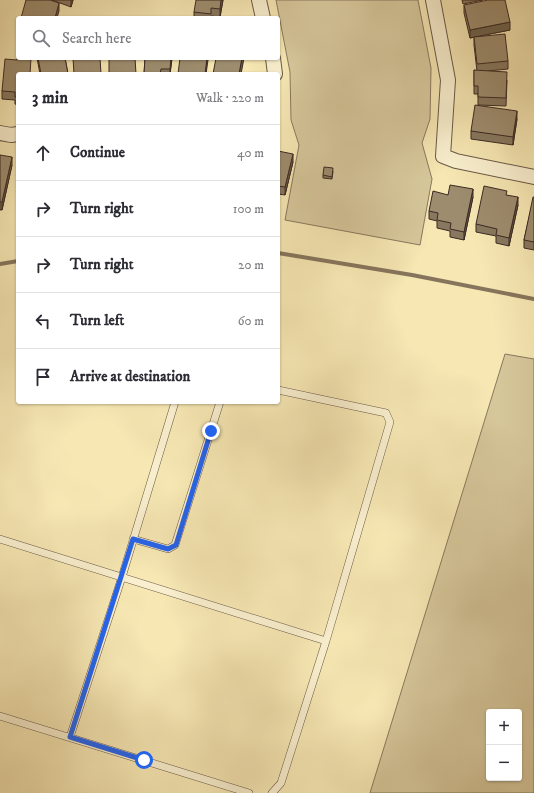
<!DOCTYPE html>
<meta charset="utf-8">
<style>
:root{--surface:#fff;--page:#f2f2f3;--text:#2b2b33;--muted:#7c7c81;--line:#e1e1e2}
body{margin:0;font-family:"IM FELL DW Pica",serif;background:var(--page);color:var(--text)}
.controls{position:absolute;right:12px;bottom:12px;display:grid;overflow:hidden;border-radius:4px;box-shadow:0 1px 3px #0004}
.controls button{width:36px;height:36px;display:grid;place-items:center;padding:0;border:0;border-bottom:1px solid var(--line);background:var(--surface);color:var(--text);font:20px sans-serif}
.stop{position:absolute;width:12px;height:12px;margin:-9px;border:3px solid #2563eb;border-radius:50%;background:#fff}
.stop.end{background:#2563eb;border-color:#fff;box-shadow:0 1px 4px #0008}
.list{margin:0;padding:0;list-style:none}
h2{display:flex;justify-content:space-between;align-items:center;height:52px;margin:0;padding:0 16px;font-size:17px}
h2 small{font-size:13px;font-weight:400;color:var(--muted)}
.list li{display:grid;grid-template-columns:26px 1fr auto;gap:12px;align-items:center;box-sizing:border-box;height:56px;padding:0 16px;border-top:1px solid var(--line)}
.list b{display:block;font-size:15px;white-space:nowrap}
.list em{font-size:13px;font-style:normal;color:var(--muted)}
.icon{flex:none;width:22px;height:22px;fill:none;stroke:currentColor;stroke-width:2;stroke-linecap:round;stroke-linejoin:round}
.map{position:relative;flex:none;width:534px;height:793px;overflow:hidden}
.search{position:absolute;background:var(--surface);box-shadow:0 1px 3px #0004;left:16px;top:16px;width:264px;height:44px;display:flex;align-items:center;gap:10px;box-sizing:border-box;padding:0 14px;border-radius:4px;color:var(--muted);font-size:15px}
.panel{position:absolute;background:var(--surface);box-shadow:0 1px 3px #0004;left:16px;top:72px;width:264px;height:332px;border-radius:4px}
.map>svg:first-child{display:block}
</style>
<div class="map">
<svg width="534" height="793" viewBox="0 0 534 793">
<rect width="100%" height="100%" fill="#f6e7b3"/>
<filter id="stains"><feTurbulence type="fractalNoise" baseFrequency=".005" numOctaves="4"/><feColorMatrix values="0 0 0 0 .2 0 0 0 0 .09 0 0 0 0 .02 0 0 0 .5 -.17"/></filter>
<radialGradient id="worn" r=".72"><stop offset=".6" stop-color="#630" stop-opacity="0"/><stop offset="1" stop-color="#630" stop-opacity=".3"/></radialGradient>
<!-- green -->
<path fill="#d6c79b" stroke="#89785f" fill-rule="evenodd" d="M 276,0 L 418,0 L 431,68 L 430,119 L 422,143 L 432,179 L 420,245 L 285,220 L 299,145 L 291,120 L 290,72 Z
M 505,354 L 534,359 L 534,793 L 370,793 ZM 489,712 L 519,712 L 519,778 L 489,778 Z"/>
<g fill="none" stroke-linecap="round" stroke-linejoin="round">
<!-- stream -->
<path stroke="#86755c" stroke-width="4" d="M 278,253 L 412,275 L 534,299
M 0,264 L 18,261"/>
<defs>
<path id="service" d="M 0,539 L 326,641 L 390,422 L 386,413 L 278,390
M 133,539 L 168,549 L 175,545 L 220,402
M 0,716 L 249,793
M 70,737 L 122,577 L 175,402
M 272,793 L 281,783 L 326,641"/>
<path id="minor" d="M 259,0 L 263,18
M 433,0 L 448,80 L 443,156 L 456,161 L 534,177
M 273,58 L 275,74
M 0,133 L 11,135 L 18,134"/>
</defs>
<!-- service casing -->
<use href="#service" stroke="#6a5947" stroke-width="8"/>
<!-- minor casing -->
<use href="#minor" stroke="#6a5947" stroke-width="16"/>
<!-- service -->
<use href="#service" stroke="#f9efce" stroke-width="7"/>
<!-- minor -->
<use href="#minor" stroke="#f9efce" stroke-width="14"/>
</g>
<!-- wall -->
<path fill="#87785f" stroke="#3c2a23" d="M 52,0 L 73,0 L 71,7 Z
M 223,0 L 220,17 L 211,16 L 211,18 L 194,18 L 194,12 Z
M 462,0 L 483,0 L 463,4 Z
M 464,5 L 510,30 L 474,37 L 508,61 L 508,69 L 488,71 L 507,80 L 506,106 L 478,105 L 478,94 L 474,94 L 474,70 L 477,71 L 474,45 L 474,37 L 470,38 L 464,13 Z
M 31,58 L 31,60 L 18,74 L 18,105 L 15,104 L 15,100 L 2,99 L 2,91 L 17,60 Z
M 37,58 L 65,58 L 68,74 L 40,74 Z
M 145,58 L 172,58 L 170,74 L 144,74 Z
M 517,119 L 513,145 L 471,139 L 471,131 Z
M 278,151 L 293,162 L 285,195 L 278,194 Z
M 0,155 L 12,165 L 2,210 L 0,210 Z
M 333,171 L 332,179 L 323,178 L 323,175 Z
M 448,195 L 473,197 L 464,240 L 450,237 L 450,231 L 437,228 L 437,221 L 429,219 L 429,211 Z
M 507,195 L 518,205 L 509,246 L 496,243 L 496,236 L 476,232 L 476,224 Z
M 534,197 L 534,250 L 524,248 L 524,240 Z"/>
<!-- shaded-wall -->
<path fill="#6e624d" stroke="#3c2a23" d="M 71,0 L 73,0 L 71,7 Z
M 221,0 L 223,0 L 220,17 L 220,9 Z
M 59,3 L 59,11 L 57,18 L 55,18 Z
M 510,22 L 510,30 L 470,38 L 470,30 Z
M 171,58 L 172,58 L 170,74 L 170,69 Z
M 207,58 L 208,58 L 208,60 L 206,74 L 205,74 Z
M 242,58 L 244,58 L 241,74 L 239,74 Z
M 517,111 L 517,119 L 513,145 L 513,137 Z
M 293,154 L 293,162 L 285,195 L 285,187 Z
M 12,157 L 12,165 L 2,210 L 2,202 Z
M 473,189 L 473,197 L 464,240 L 464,232 Z
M 518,197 L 518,205 L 509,246 L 509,238 Z"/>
<!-- building -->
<path fill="#9d8c6e" stroke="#3c2a23" d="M 26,0 L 50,0 L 59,3 L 55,18 L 21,18 Z
M 196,0 L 221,0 L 220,9 L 211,8 L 211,14 L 194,12 Z
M 488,0 L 505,0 L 510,22 L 470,30 L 464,5 Z
M 505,34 L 508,61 L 477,64 L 474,37 Z
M 18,51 L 18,58 L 31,58 L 30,74 L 18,74 L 18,97 L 15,97 L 15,92 L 2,91 L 5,59 L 17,60 Z
M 38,58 L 65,58 L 68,74 L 41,74 Z
M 73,58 L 100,58 L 101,74 L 74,74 Z
M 109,58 L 135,58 L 136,74 L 109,74 Z
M 145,58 L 171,58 L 170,69 L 161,69 L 160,74 L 144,74 Z
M 180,58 L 207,58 L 205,74 L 178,74 Z
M 216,58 L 242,58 L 239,74 L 213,74 Z
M 474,70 L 507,72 L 506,98 L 478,97 L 478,86 L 474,86 Z
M 475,105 L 517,111 L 513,137 L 471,131 Z
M 278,151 L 293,154 L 285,187 L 278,186 Z
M 0,155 L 12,157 L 2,202 L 0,202 Z
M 324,167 L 333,168 L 332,177 L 323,175 Z
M 450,185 L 473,189 L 464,232 L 450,229 L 451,223 L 437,220 L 438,213 L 429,211 L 433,191 L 448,195 Z
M 484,186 L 507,191 L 506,195 L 518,197 L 509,238 L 496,235 L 497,229 L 476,224 Z
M 533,197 L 534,197 L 534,242 L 524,240 Z"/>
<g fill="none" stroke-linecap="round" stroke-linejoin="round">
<!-- route -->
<path stroke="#2563eb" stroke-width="5" d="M 144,760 L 70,737 L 133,539 L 168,549 L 176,545 L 211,431"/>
</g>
<rect width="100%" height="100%" filter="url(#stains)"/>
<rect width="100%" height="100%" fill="url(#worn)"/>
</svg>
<div class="controls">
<button>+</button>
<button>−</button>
</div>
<div class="stop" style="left:144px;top:760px"></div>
<div class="stop end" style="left:211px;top:431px"></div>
<div class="search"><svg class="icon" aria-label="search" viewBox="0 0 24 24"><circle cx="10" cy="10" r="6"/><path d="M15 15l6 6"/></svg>Search here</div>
<section class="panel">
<h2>3 min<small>Walk · 220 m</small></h2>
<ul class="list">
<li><svg class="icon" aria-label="ahead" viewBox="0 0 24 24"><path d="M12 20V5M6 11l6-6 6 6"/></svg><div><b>Continue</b></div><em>40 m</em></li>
<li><svg class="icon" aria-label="right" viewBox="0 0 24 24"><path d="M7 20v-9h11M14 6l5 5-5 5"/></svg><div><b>Turn right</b></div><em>100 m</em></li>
<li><svg class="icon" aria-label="right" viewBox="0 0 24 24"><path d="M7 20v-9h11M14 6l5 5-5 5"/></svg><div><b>Turn right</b></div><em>20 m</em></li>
<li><svg class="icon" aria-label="left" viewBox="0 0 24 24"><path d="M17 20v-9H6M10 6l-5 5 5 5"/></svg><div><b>Turn left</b></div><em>60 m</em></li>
<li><svg class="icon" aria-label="arrive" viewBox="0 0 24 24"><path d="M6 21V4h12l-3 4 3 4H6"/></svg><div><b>Arrive at destination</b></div></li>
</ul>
</section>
</div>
